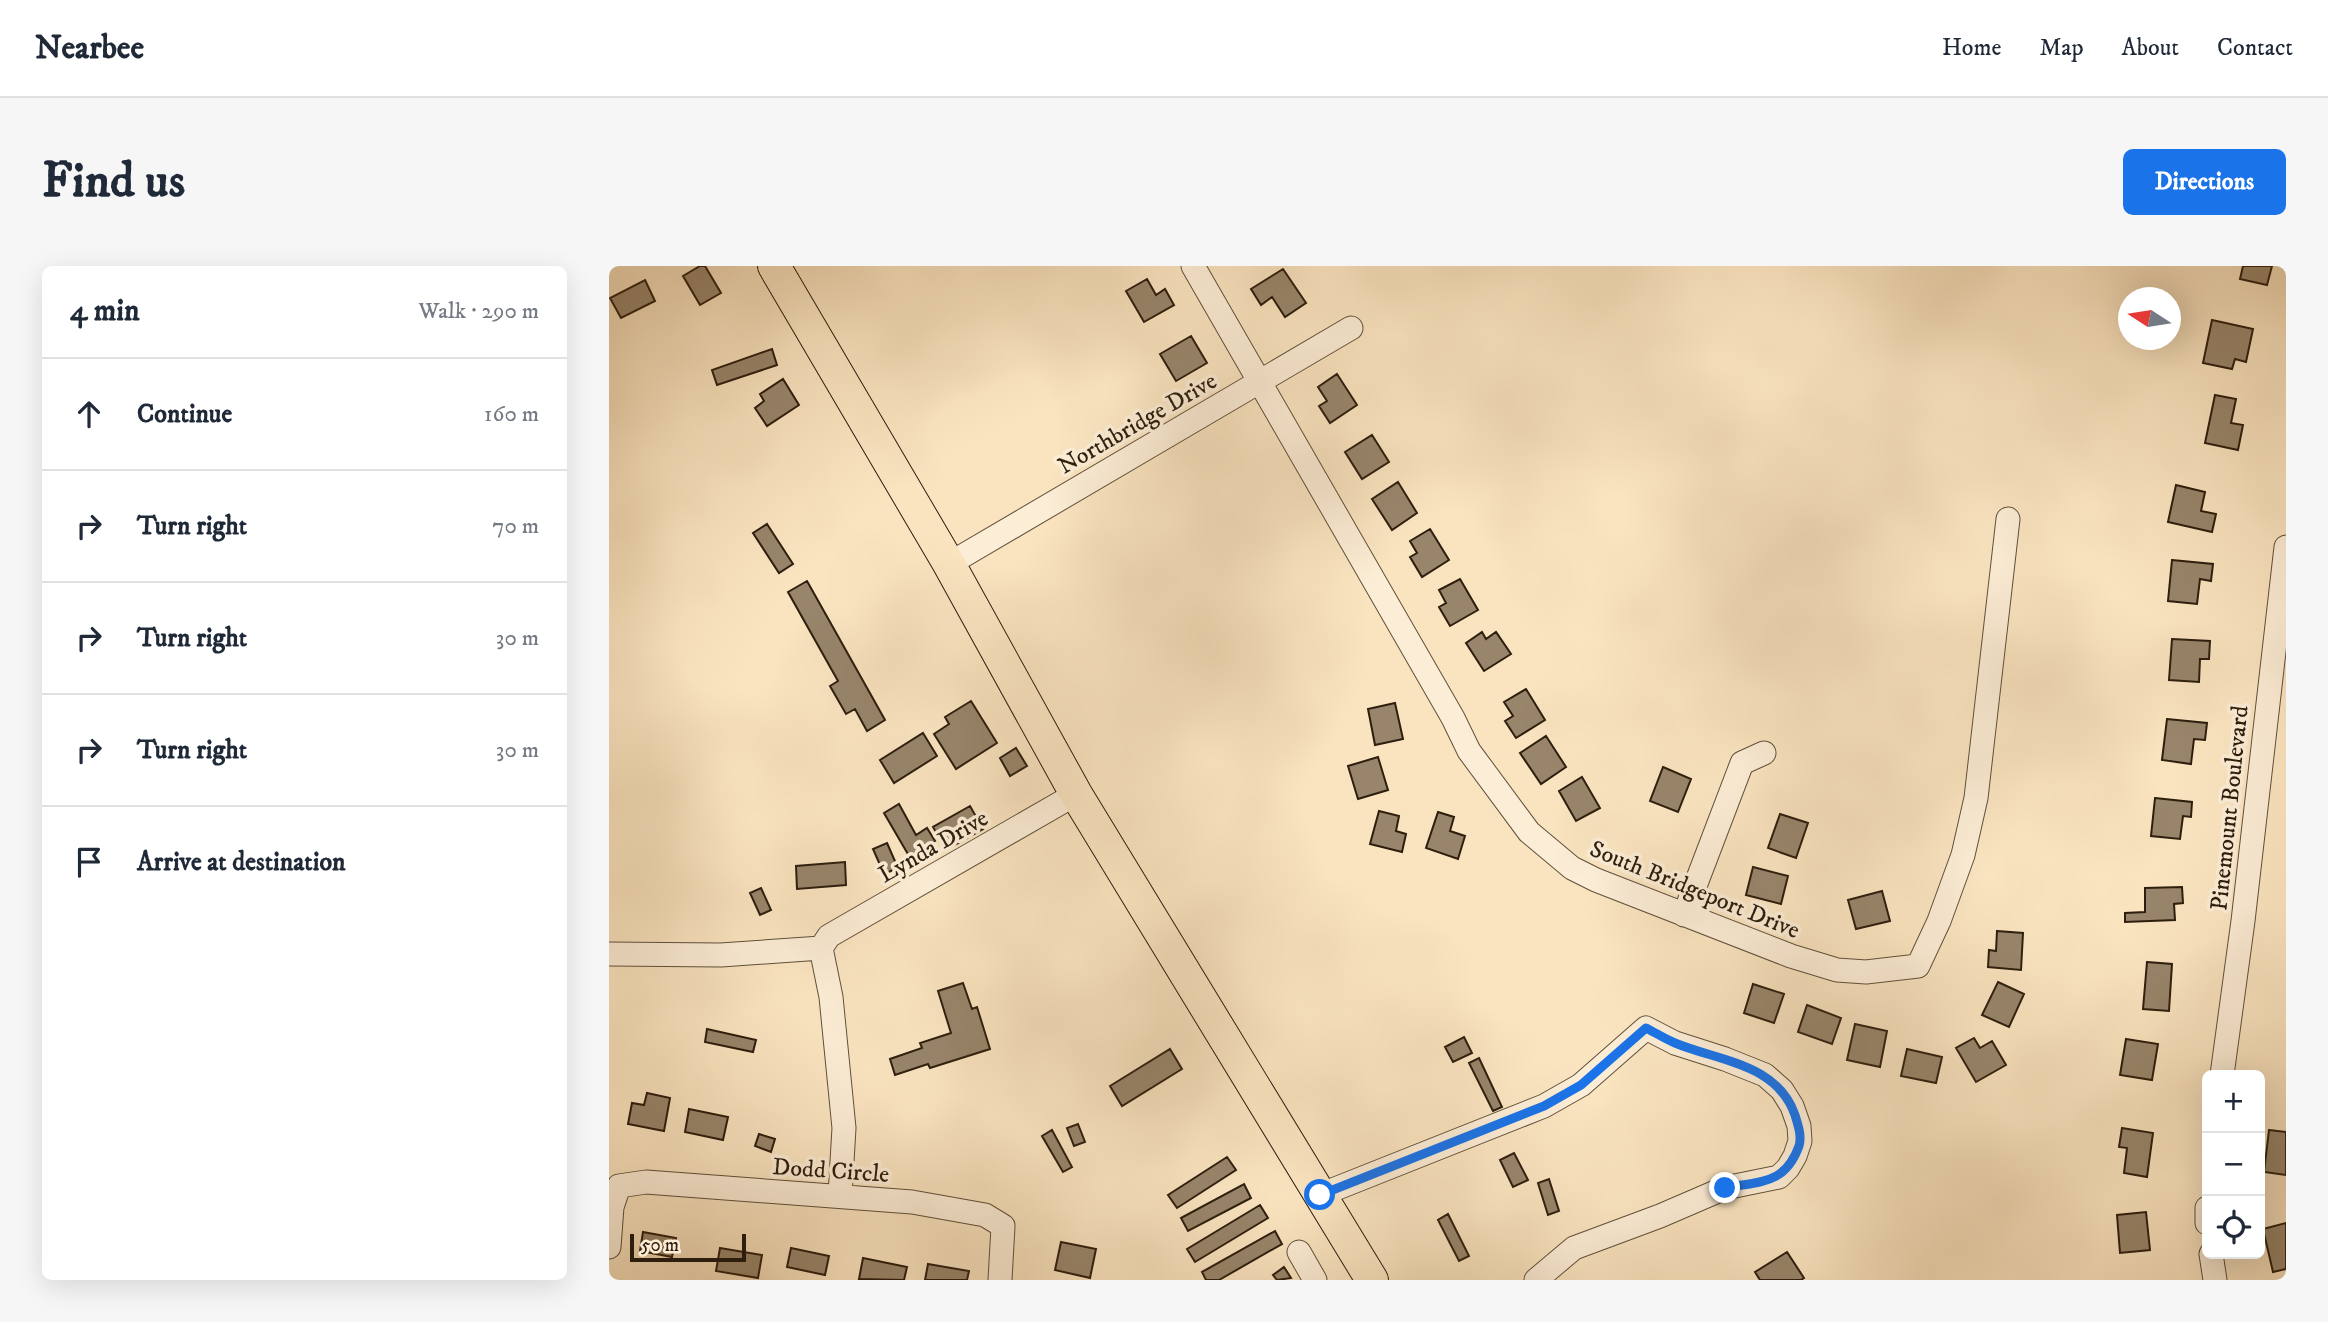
<!DOCTYPE html>
<meta charset="utf-8">
<style>
:root{--surface:#fff;--page:#f6f6f7;--text:#1f2937;--muted:#747a83;--line:#e0e1e3;--accent:#1a73e8}
body{margin:0;font-family:"IM FELL DW Pica",serif;background:var(--page);color:var(--text)}
.controls{position:absolute;right:21px;bottom:21px;display:grid;overflow:hidden;border-radius:10px;box-shadow:0 7px 28px #0002}
.controls button{width:63px;height:63px;display:grid;place-items:center;padding:0;border:0;border-bottom:2px solid var(--line);background:var(--surface);color:var(--text);font:35px sans-serif}
.compass{position:absolute;left:1509px;top:21px;width:63px;height:63px;border-radius:50%;background:var(--surface);box-shadow:0 7px 28px #0002;rotate:282deg}
.scale{position:absolute;left:21px;bottom:18px;width:116px;box-sizing:border-box;padding-left:7px;border:4px solid #2d1e0e;border-top:0;font-size:19px;line-height:24px;white-space:nowrap;color:#2d1e0e;-webkit-text-stroke:5px #fcedd6;paint-order:stroke}
.stop{position:absolute;width:21px;height:21px;margin:-16px;border:5px solid #1a73e8;border-radius:50%;background:#fff}
.stop.end{background:#1a73e8;border-color:#fff;box-shadow:0 2px 7px #0008}
.list{margin:0;padding:0;list-style:none}
h2{display:flex;justify-content:space-between;align-items:center;height:91px;margin:0;padding:0 28px;font-size:30px}
h2 small{font-size:23px;font-weight:400;color:var(--muted)}
.list li{display:grid;grid-template-columns:46px 1fr auto;gap:21px;align-items:center;box-sizing:border-box;height:112px;padding:0 28px;border-top:2px solid var(--line)}
.list b{display:block;font-size:26px;white-space:nowrap}
.list em{font-size:23px;font-style:normal;color:var(--muted)}
.icon{flex:none;width:38px;height:38px;fill:none;stroke:currentColor;stroke-width:2;stroke-linecap:round;stroke-linejoin:round}
.map{position:relative;flex:none;width:1677px;height:1014px;overflow:hidden;border-radius:10px}
header{display:flex;align-items:center;gap:42px;box-sizing:border-box;height:98px;padding:0 35px;background:var(--surface);border-bottom:2px solid var(--line)}
header strong{font-size:33px}
nav{display:flex;gap:38px;margin-inline-start:auto;font-size:24px}
.intro{display:flex;align-items:center;justify-content:space-between;box-sizing:border-box;height:168px;padding:0 42px}
h1{margin:0;font-size:49px}
.button{padding:18px 32px;border-radius:10px;background:var(--accent);color:#fff;font-size:24px;font-weight:700}
main{display:flex;gap:42px;padding:0 42px}
aside{flex:1;background:var(--surface);border-radius:10px;box-shadow:0 7px 28px #0002}
.map>svg:first-child{display:block}
</style>
<header>
<strong>Nearbee</strong>
<nav><a>Home</a><a>Map</a><a>About</a><a>Contact</a></nav>
</header>
<div class="intro"><h1>Find us</h1><a class="button">Directions</a></div>
<main>
<aside>
<h2>4 min<small>Walk · 290 m</small></h2>
<ul class="list">
<li><svg class="icon" aria-label="ahead" viewBox="0 0 24 24"><path d="M12 20V5M6 11l6-6 6 6"/></svg><div><b>Continue</b></div><em>160 m</em></li>
<li><svg class="icon" aria-label="right" viewBox="0 0 24 24"><path d="M7 20v-9h11M14 6l5 5-5 5"/></svg><div><b>Turn right</b></div><em>70 m</em></li>
<li><svg class="icon" aria-label="right" viewBox="0 0 24 24"><path d="M7 20v-9h11M14 6l5 5-5 5"/></svg><div><b>Turn right</b></div><em>30 m</em></li>
<li><svg class="icon" aria-label="right" viewBox="0 0 24 24"><path d="M7 20v-9h11M14 6l5 5-5 5"/></svg><div><b>Turn right</b></div><em>30 m</em></li>
<li><svg class="icon" aria-label="arrive" viewBox="0 0 24 24"><path d="M6 21V4h12l-3 4 3 4H6"/></svg><div><b>Arrive at destination</b></div></li>
</ul>
</aside>
<div class="map">
<svg width="1677" height="1014" viewBox="0 0 1677 1014">
<rect width="100%" height="100%" fill="#fae4c0"/>
<filter id="stains"><feTurbulence type="fractalNoise" baseFrequency=".00286" numOctaves="4"/><feColorMatrix values="0 0 0 0 .2 0 0 0 0 .09 0 0 0 0 .02 0 0 0 .5 -.17"/></filter>
<radialGradient id="worn" r=".72"><stop offset=".6" stop-color="#630" stop-opacity="0"/><stop offset="1" stop-color="#630" stop-opacity=".3"/></radialGradient>
<!-- building -->
<path fill="#98856b" stroke="#2d1e0e" stroke-width="2" d="M 91,0 L 96,0 L 112,27 L 91,39 L 74,10 Z
M 1634,0 L 1663,0 L 1658,19 L 1631,13 Z
M 674,3 L 697,37 L 676,51 L 663,31 L 652,39 L 642,23 Z
M 538,13 L 547,29 L 556,23 L 565,39 L 535,56 L 517,25 Z
M 36,14 L 46,35 L 12,52 L 1,32 Z
M 1603,54 L 1644,63 L 1637,96 L 1626,93 L 1623,103 L 1594,97 Z
M 582,70 L 598,97 L 567,115 L 551,88 Z
M 163,83 L 168,99 L 108,119 L 103,104 Z
M 728,108 L 748,139 L 721,157 L 710,140 L 718,135 L 709,121 Z
M 174,113 L 190,139 L 158,160 L 146,142 L 155,135 L 151,128 Z
M 1606,129 L 1627,133 L 1622,157 L 1634,159 L 1629,184 L 1596,177 Z
M 763,169 L 780,196 L 753,213 L 736,186 Z
M 789,216 L 808,247 L 783,264 L 763,233 Z
M 1567,219 L 1596,226 L 1592,245 L 1607,248 L 1603,266 L 1559,256 Z
M 158,258 L 184,298 L 170,307 L 144,267 Z
M 821,263 L 840,294 L 813,311 L 801,291 L 808,287 L 801,275 Z
M 1563,294 L 1604,298 L 1602,315 L 1591,313 L 1588,338 L 1559,335 Z
M 851,313 L 869,344 L 841,360 L 830,341 L 837,337 L 830,324 Z
M 198,315 L 276,454 L 258,465 L 246,443 L 237,448 L 221,420 L 229,415 L 179,326 Z
M 873,366 L 877,373 L 887,366 L 902,388 L 875,405 L 857,377 Z
M 1563,373 L 1601,375 L 1600,393 L 1591,393 L 1590,416 L 1560,414 Z
M 917,423 L 936,454 L 907,472 L 896,455 L 904,450 L 895,436 Z
M 362,435 L 388,477 L 347,503 L 325,468 L 340,458 L 336,451 Z
M 786,437 L 794,473 L 766,479 L 759,443 Z
M 1558,453 L 1598,457 L 1596,474 L 1585,473 L 1582,498 L 1553,494 Z
M 314,467 L 328,490 L 285,517 L 271,494 Z
M 937,470 L 957,501 L 932,518 L 911,487 Z
M 407,482 L 418,500 L 401,510 L 391,492 Z
M 769,491 L 779,524 L 749,533 L 739,500 Z
M 1054,501 L 1082,513 L 1069,546 L 1041,535 Z
M 973,511 L 991,542 L 967,555 L 950,525 Z
M 1546,532 L 1583,536 L 1582,551 L 1574,550 L 1571,573 L 1542,570 Z
M 290,538 L 307,569 L 318,562 L 326,575 L 300,590 L 275,547 Z
M 361,540 L 374,563 L 337,584 L 324,561 Z
M 770,545 L 790,550 L 787,565 L 797,568 L 793,586 L 761,578 Z
M 829,546 L 845,551 L 841,565 L 856,570 L 849,593 L 817,582 Z
M 1171,548 L 1199,557 L 1187,592 L 1159,582 Z
M 278,577 L 289,602 L 275,608 L 264,583 Z
M 236,596 L 237,619 L 188,623 L 187,600 Z
M 1144,601 L 1179,610 L 1172,638 L 1137,629 Z
M 1573,621 L 1574,637 L 1565,638 L 1566,654 L 1516,656 L 1516,647 L 1536,646 L 1536,622 Z
M 152,622 L 162,644 L 151,649 L 141,627 Z
M 1273,625 L 1281,655 L 1247,663 L 1239,634 Z
M 1388,665 L 1414,667 L 1412,704 L 1379,701 L 1380,684 L 1387,685 Z
M 1538,696 L 1563,698 L 1560,745 L 1534,743 Z
M 1389,716 L 1415,728 L 1400,761 L 1373,749 Z
M 354,717 L 363,743 L 368,741 L 381,783 L 321,802 L 319,798 L 286,809 L 281,793 L 313,782 L 311,777 L 342,767 L 329,725 Z
M 1144,718 L 1175,728 L 1165,757 L 1135,747 Z
M 1198,739 L 1232,752 L 1223,778 L 1189,766 Z
M 1246,758 L 1278,765 L 1271,801 L 1238,794 Z
M 98,763 L 147,774 L 144,786 L 96,776 Z
M 855,771 L 863,787 L 844,796 L 836,781 Z
M 1365,772 L 1371,782 L 1383,775 L 1397,799 L 1367,816 L 1347,782 Z
M 1517,773 L 1549,778 L 1543,814 L 1511,809 Z
M 561,783 L 573,803 L 513,840 L 501,820 Z
M 1298,783 L 1333,791 L 1327,817 L 1292,810 Z
M 870,792 L 893,841 L 884,845 L 860,797 Z
M 38,827 L 61,832 L 55,865 L 19,858 L 23,837 L 35,839 Z
M 80,843 L 119,851 L 114,874 L 76,866 Z
M 469,858 L 476,876 L 465,880 L 458,862 Z
M 1513,862 L 1544,867 L 1538,911 L 1515,907 L 1518,882 L 1510,881 Z
M 443,864 L 463,901 L 454,906 L 433,870 Z
M 1660,864 L 1677,866 L 1677,909 L 1655,906 Z
M 150,868 L 166,873 L 162,886 L 146,880 Z
M 905,887 L 919,914 L 904,921 L 891,894 Z
M 618,891 L 627,904 L 568,942 L 559,929 Z
M 940,913 L 950,945 L 939,949 L 929,917 Z
M 635,918 L 642,932 L 579,965 L 572,952 Z
M 651,939 L 659,952 L 586,996 L 578,983 Z
M 1537,946 L 1541,984 L 1511,987 L 1508,949 Z
M 839,948 L 860,990 L 850,995 L 829,954 Z
M 1677,957 L 1677,1003 L 1664,1006 L 1654,963 Z
M 666,965 L 673,978 L 610,1014 L 597,1014 L 593,1006 Z
M 34,966 L 67,972 L 63,991 L 31,985 Z
M 452,976 L 487,983 L 481,1012 L 446,1004 Z
M 111,982 L 153,989 L 149,1012 L 107,1005 Z
M 182,982 L 220,990 L 216,1009 L 178,1001 Z
M 1178,986 L 1195,1012 L 1192,1014 L 1151,1014 L 1146,1006 Z
M 254,992 L 298,1001 L 295,1014 L 250,1013 Z
M 319,998 L 360,1005 L 358,1014 L 316,1014 Z
M 675,1001 L 682,1012 L 668,1014 L 664,1009 Z"/>
<g fill="none" stroke-linecap="round" stroke-linejoin="round">
<defs>
<path id="minor" d="M 584,0 L 844,452 L 860,485 L 920,566 L 963,602 L 987,614 L 1182,690 L 1228,704 L 1257,706 L 1309,700 L 1330,655 L 1354,589 L 1367,532 L 1399,253
M 340,298 L 742,62
M 1075,649 L 1133,497 L 1155,487
M 212,682 L 222,731 L 235,862 L 231,929
M 0,688 L 112,689 L 212,682 L 220,670 L 467,528
M 1613,809 L 1634,655 L 1677,281
M 711,929 L 935,840 L 972,819 L 1037,762 L 1066,777 L 1116,793 L 1156,809 L 1173,824 L 1183,840 L 1190,860 L 1191,875 L 1186,890 L 1179,902 L 1170,911 L 1116,922 L 1051,950 L 965,982 L 927,1014
M 1598,942 L 1598,957
M 0,981 L 3,941 L 10,920 L 37,916 L 303,936 L 376,949 L 394,960 L 391,1014
M 690,986 L 706,1014
M 1602,988 L 1606,1014"/>
<path id="highway" d="M 165,0 L 340,298 L 467,528 L 763,1014"/>
</defs>
<!-- minor casing -->
<use href="#minor" stroke="#60503a" stroke-width="25"/>
<!-- highway casing -->
<use href="#highway" stroke="#2d1e0e" stroke-width="34"/>
<!-- minor -->
<use href="#minor" stroke="#fcedd6" stroke-width="23"/>
<!-- highway -->
<use href="#highway" stroke="#fae4c0" stroke-width="32"/>
</g>
<g fill="none" stroke-linecap="round" stroke-linejoin="round">
<!-- route -->
<path stroke="#1a73e8" stroke-width="9" d="M 711,929 L 935,840 L 972,819 L 1037,762 C 1047,767 1056,773 1066,777 C 1109,795 1168,797 1186,849 C 1189,859 1193,870 1190,880 C 1176,919 1151,915 1116,922"/>
</g>
<g text-anchor="middle" stroke-width="7" stroke-linejoin="round" paint-order="stroke">
<!-- street labels -->
<g font-size="24" fill="#2d1e0e" stroke="#fcedd6">
<text transform="translate(528 157) rotate(-30)" y="8">Northbridge Drive</text>
<text transform="translate(1620 542) rotate(-84)" y="8">Pinemount Boulevard</text>
<text transform="translate(324 580) rotate(-30)" y="8">Lynda Drive</text>
<text transform="translate(1086 623) rotate(22)" y="8">South Bridgeport Drive</text>
<text transform="translate(222 904) rotate(4)" y="8">Dodd Circle</text>
</g>
</g>
<rect width="100%" height="100%" filter="url(#stains)"/>
<rect width="100%" height="100%" fill="url(#worn)"/>
</svg>
<div class="controls">
<button>+</button>
<button>−</button>
<button><svg class="icon" aria-label="locate" viewBox="0 0 24 24"><circle cx="12" cy="12" r="6"/><path d="M12 2v4M12 18v4M2 12h4M18 12h4"/></svg></button>
</div>
<svg class="compass" viewBox="-18 -18 36 36"><path d="M0-13l5 13h-10z" fill="#e53935"/><path d="M0 13l5-13h-10z" fill="#747a83"/></svg>
<div class="scale">50 m</div>
<div class="stop" style="left:711px;top:929px"></div>
<div class="stop end" style="left:1116px;top:922px"></div>
</div>
</main>
